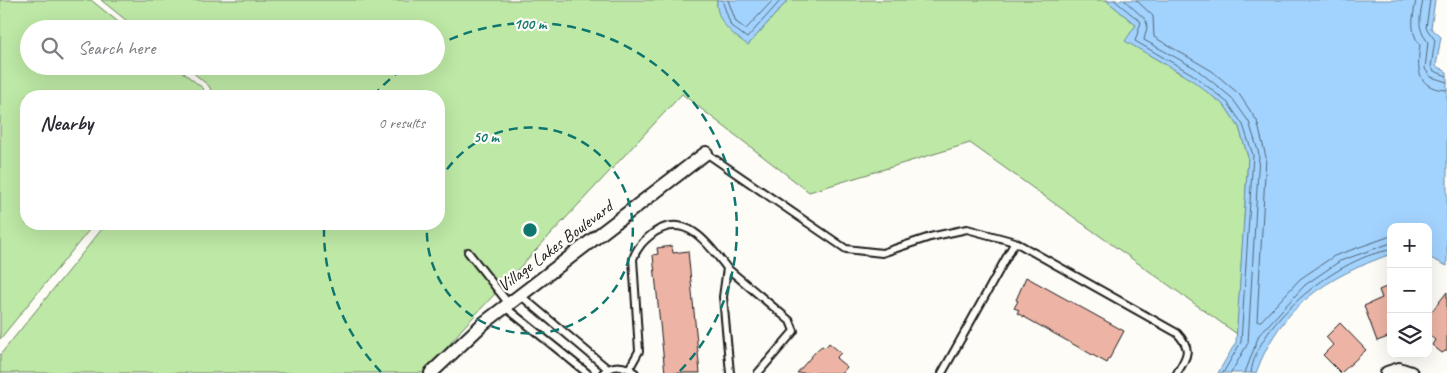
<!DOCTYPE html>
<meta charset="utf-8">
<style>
:root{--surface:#fff;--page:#f7f7f7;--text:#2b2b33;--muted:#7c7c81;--line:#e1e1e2}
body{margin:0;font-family:Caveat,sans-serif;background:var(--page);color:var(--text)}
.controls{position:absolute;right:15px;bottom:15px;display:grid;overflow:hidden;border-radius:10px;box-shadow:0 5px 20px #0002}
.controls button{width:45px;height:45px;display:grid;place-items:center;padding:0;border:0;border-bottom:1px solid var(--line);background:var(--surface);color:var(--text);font:25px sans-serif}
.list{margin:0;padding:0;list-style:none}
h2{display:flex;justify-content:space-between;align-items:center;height:65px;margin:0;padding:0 20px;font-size:21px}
h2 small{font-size:16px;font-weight:400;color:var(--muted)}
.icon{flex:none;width:28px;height:28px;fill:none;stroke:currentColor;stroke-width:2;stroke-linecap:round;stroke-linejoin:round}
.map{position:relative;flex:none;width:1447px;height:373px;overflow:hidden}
.search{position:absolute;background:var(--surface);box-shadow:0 5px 20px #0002;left:20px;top:20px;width:425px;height:55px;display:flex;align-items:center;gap:12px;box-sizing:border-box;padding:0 18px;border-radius:28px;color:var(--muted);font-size:19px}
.panel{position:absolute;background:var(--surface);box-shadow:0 5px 20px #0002;left:20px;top:90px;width:425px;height:140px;border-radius:20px}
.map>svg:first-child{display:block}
</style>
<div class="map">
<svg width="1447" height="373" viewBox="0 0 1447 373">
<rect width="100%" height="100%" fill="#fdfcf7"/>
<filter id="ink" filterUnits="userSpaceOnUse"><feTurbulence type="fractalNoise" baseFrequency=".02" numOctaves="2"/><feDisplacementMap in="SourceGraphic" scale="10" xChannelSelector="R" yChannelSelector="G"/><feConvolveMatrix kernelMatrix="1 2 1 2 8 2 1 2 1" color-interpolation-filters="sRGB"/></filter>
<g filter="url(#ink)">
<!-- green -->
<path fill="#bde8a5" stroke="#6c8260" d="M 0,0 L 91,0 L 127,29 L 29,29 L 29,66 L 175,66 L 204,89 L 198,96 L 26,96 L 26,224 L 94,224 L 0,339 Z
M 101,0 L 717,0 L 717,5 L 748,45 L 788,0 L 1106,0 L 1136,25 L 1126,41 L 1200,85 L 1225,106 L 1239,127 L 1248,157 L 1237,334 L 970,143 L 809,192 L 682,94 L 462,329 L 426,373 L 0,373 L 0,355 L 106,224 L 439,224 L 439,96 L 207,96 L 211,90 L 209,86 L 185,66 L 436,66 L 436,29 L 137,29 Z"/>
<!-- water -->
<path fill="#a2d3fe" stroke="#6c8aa4" d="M 717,0 L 788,0 L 748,45 C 733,35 715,21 717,0 Z
M 1106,0 L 1435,0 L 1431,28 L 1441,37 L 1436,66 L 1447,72 L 1447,266 L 1428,257 L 1428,227 L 1391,227 L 1391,254 C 1327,277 1280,306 1256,373 L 1218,373 L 1236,342 L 1248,157 L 1239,127 L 1225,106 L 1189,78 L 1125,41 L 1136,25 Z"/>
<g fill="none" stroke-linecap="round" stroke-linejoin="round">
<!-- shore -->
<path stroke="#526576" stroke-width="1" d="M 722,0 L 731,26 L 747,38 L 781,0
M 728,0 L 736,22 L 746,29 L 773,0
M 1114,0 L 1141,22 L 1135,41 L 1192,74 L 1228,103 L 1243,125 L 1253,155 L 1241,342 L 1223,373
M 1124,0 L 1146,20 L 1147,27 L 1144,40 L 1195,68 L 1232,98 L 1249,122 L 1259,154 L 1248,343 L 1231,373
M 1136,0 L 1153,16 L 1154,37 L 1212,71 L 1239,94 L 1257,121 L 1266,157 L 1257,321 L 1261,321 L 1300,279 L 1334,256 L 1391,236
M 1416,0 C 1413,17 1409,31 1420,45 C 1417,68 1416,89 1447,90
M 1423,0 C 1420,18 1416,27 1428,42 L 1425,69 L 1431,77 L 1447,82
M 1430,0 L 1426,28 L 1435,40 L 1431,67 L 1434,71 L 1447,76
M 1245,373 L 1259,335 L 1305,285 L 1340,261 L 1391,243
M 1251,373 C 1256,322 1342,255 1391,250"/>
</g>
<!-- building -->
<path fill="#edb4a5" stroke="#1c1c1c" d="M 672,246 L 673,253 L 688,251 L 700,373 L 665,373 L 653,255 L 658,254 L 657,248 Z
M 1026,277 L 1124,331 L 1107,363 L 1017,313 L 1019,310 L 1014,308 L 1018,301 L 1016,300 Z
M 1391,285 L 1391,336 L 1377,341 L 1364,306 L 1382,298 L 1379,290 Z
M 1447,292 L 1447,350 L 1442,353 L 1432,345 L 1435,340 L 1428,334 L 1428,316 Z
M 1340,323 L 1366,350 L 1341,373 L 1323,355 L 1333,345 L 1326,337 Z
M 829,343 L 841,353 L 836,358 L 847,367 L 842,373 L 797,373 L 817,350 L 822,346 L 825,348 Z"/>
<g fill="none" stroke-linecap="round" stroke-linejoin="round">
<defs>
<path id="service" d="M 706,153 L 846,249 L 882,253 L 930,237 L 967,229 L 1015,242 L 1177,333 C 1192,349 1188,355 1177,373
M 468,252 L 509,304
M 727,268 L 790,321 L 794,331 L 758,373
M 520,295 L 608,369
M 505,307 L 587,373
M 629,369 L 639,351 L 633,259 C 637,247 644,240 655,232 C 687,212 709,245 727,268 L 723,297 L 730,373
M 603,373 C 613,364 625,365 635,373
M 942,373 L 1015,242"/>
<path id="minor" d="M 431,373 L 484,323 L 706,153
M 1387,373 L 1399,369 L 1411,373"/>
</defs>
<!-- service casing -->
<use href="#service" stroke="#1c1c1c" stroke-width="10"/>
<!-- minor casing -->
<use href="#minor" stroke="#1c1c1c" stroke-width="16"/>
<!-- service -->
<use href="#service" stroke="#fdfcf7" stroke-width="6"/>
<!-- minor -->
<use href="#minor" stroke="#fdfcf7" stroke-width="12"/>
</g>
</g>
<!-- distance rings -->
<g fill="none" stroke="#0f766e" stroke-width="2.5" stroke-dasharray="9 6">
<path d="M439 182A103 103 0 1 1 427 225"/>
<path d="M381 372A206 206 0 0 1 324 225M373 96A206 206 0 0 1 405 67M436 46A206 206 0 0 1 679 372"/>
</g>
<g text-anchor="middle" stroke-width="4.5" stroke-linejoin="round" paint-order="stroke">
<!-- street labels -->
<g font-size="18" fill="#1c1c1c" stroke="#fdfcf7">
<text transform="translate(555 246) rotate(-37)" y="6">Village Lakes Boulevard</text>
</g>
</g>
<circle cx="530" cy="230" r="8" fill="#0f766e" stroke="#fdfcf7" stroke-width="2.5"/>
<g font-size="15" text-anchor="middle" font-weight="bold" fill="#0f766e" stroke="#fdfcf7" stroke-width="4.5" stroke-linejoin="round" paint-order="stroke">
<text x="530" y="29">100 m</text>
<text x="486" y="142">50 m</text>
</g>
</svg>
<div class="controls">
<button>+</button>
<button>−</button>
<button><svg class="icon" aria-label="layers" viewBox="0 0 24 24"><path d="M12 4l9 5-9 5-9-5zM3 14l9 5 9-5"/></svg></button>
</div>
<div class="search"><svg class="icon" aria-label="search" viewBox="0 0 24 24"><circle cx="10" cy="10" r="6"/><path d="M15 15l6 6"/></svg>Search here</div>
<section class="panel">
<h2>Nearby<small>0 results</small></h2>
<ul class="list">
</ul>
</section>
</div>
